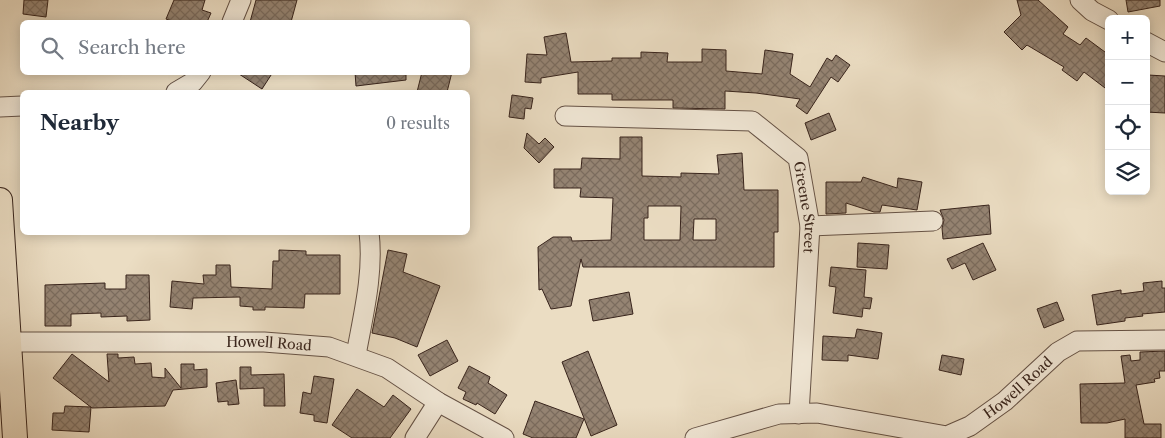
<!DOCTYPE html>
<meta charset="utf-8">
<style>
:root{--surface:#fff;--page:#f2f2f3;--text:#1f2937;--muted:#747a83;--line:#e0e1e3}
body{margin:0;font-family:"Libre Caslon Text",serif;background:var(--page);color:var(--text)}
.controls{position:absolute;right:15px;top:15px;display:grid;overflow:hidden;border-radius:8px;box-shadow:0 2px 12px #0003}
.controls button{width:45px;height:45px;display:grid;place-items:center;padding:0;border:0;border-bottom:1px solid var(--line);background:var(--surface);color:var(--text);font:25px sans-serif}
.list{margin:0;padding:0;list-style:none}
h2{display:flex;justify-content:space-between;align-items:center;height:65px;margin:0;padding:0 20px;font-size:21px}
h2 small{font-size:16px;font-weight:400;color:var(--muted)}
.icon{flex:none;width:28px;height:28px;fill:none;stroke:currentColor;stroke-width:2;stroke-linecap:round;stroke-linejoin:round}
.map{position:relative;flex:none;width:1165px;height:438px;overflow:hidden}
.search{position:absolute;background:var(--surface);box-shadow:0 2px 12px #0003;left:20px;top:20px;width:450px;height:55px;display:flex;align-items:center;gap:12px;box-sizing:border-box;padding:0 18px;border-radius:8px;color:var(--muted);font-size:19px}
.panel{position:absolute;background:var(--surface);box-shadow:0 2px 12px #0003;left:20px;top:90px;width:450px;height:145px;border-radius:8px}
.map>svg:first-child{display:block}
</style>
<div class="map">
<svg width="1165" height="438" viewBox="0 0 1165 438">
<defs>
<pattern id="building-cross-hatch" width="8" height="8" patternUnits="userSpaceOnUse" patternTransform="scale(1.25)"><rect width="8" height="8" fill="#958473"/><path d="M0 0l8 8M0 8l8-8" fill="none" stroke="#7b6c5e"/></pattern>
</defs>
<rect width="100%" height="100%" fill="#ebddc3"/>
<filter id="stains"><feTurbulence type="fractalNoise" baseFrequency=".004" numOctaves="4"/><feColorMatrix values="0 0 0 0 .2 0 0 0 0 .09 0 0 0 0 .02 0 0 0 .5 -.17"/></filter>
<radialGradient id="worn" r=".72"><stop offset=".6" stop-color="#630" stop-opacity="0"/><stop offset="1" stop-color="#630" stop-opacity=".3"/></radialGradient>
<!-- building -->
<path fill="url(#building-cross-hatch)" stroke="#38241c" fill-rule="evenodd" d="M 24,0 L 48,0 L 46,17 L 23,14 Z
M 174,0 L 205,0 L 202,10 L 211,13 L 207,22 L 174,22 L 166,19 Z
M 256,0 L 297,0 L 291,22 L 250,22 Z
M 1017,0 L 1038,0 L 1068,27 L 1063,34 L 1080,45 L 1086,38 L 1109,55 L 1109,91 L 1084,72 L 1077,81 L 1062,70 L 1064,67 L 1027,45 L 1022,50 L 1004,32 L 1021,15 Z
M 1126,0 L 1160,0 L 1160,6 L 1128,12 Z
M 566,33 L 571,62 L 612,61 L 612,58 L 641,58 L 641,52 L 668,53 L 667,62 L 702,62 L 702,49 L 726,50 L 726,71 L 762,74 L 765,50 L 793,54 L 790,74 L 810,87 L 827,58 L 832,61 L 836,55 L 850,65 L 838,82 L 831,77 L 807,114 L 796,106 L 800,99 L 756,93 L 725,91 L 725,109 L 673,108 L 673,100 L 612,100 L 612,94 L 578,94 L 578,72 L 541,78 L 541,83 L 525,82 L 527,54 L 547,55 L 544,37 Z
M 236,72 L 273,72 L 262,89 Z
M 355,72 L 406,72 L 406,80 L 356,86 Z
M 422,72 L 452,72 L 447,92 L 417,92 Z
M 1148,75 L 1165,76 L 1165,113 L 1146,112 Z
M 512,95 L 533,98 L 531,109 L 525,108 L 524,119 L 509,117 Z
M 829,113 L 836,130 L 811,140 L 805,123 Z
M 527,133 L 539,144 L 545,138 L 554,147 L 539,163 L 524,148 Z
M 620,137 L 642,137 L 642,176 L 681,177 L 681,173 L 719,174 L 717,155 L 742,153 L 744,190 L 778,190 L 778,232 L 774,232 L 774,267 L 583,267 L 581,259 L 571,306 L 551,309 L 542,289 L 539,290 L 538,247 L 553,237 L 571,237 L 572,241 L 611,240 L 613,198 L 580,197 L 581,188 L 554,188 L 554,169 L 581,169 L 582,158 L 620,159 ZM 648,206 L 681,206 L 680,240 L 644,240 L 644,218 L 648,218 ZM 694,219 L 716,219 L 716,240 L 693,240 Z
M 863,177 L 897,188 L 898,178 L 922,182 L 917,210 L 882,205 L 880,212 L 874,212 L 846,203 L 846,213 L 826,214 L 826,182 L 861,182 Z
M 989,205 L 991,234 L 943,239 L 942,228 L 944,220 L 940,210 Z
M 858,243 L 889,245 L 887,269 L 857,267 Z
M 983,243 L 996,270 L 973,280 L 965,263 L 952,269 L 947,259 Z
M 279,250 L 306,251 L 306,255 L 340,255 L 340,294 L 305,294 L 304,308 L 265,307 L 265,310 L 253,310 L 253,307 L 240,306 L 240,297 L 193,298 L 192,309 L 170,307 L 172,281 L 204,284 L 203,275 L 216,275 L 216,265 L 230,265 L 231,287 L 272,289 L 273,261 L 279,261 Z
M 388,250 L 407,254 L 403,272 L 440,286 L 417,347 L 395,338 L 372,333 Z
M 831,267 L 866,270 L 864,297 L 872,298 L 870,309 L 863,308 L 862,317 L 833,313 L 836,287 L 829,286 Z
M 126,275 L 149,275 L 150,320 L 127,321 L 127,316 L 101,317 L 101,313 L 71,314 L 71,326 L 45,326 L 45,285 L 105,283 L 105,289 L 126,289 Z
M 1162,281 L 1162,288 L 1165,288 L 1165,312 L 1142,314 L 1143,316 L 1125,318 L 1125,321 L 1097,325 L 1092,295 L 1121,290 L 1121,294 L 1144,291 L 1143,283 Z
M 629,292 L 633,314 L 593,321 L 589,300 Z
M 1057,302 L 1064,320 L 1044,328 L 1037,309 Z
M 857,329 L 882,333 L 878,359 L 848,355 L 848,361 L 822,360 L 823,336 L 855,338 Z
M 447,340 L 458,361 L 430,376 L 418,355 Z
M 588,351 L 617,425 L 591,436 L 562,362 Z
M 1165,351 L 1165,371 L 1159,371 L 1160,378 L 1154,379 L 1155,382 L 1136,385 L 1144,424 L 1161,424 L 1161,438 L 1125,438 L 1125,419 L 1107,423 L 1081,423 L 1080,384 L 1125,383 L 1121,356 L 1130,355 L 1131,361 L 1140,360 L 1140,352 Z
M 72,354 L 109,382 L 107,354 L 118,354 L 118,358 L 134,357 L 135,364 L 151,363 L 152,377 L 165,378 L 165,368 L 181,388 L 181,364 L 194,364 L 194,370 L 207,369 L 207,387 L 173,390 L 165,406 L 92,408 L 53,378 Z
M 942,355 L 964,359 L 961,375 L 939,370 Z
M 469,366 L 490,377 L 488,383 L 507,395 L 495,414 L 477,403 L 476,405 L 463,399 L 466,392 L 458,388 Z
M 240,367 L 251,367 L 251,375 L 284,374 L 285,406 L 264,406 L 264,388 L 240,389 Z
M 314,376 L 334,379 L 327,423 L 314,421 L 314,415 L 300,413 L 303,392 L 311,394 Z
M 236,380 L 239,404 L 228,405 L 228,401 L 218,402 L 216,383 Z
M 357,389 L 384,407 L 393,395 L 411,409 L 390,438 L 352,438 L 332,425 Z
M 535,401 L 584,419 L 576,438 L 533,438 L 523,434 Z
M 65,406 L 91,407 L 89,432 L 52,430 L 53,413 L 64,413 Z"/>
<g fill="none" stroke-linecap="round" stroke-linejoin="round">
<defs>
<g id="minor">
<path d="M 1080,0 L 1092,11 L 1109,20"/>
<path d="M 232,22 L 241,0"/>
<path d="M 1146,42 L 1165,52"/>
<path d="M 176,92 L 193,82 L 201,72"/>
<path d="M 0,107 L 22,106"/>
<path id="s1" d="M 565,116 L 752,121 L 798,158 L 810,226 L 799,414"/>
<path d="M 810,226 L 933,221"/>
<path id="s2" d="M 10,342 L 264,342 L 329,347 L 387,368 L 438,402 L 504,438"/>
<path d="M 356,355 C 363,316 374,273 369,232"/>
<path d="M 415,438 L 438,402"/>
<path id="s3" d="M 695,438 L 779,414 L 817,413 L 947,436 L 970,426 L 1005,401 L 1058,352 L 1077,341 L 1165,340"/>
</g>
<path id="major" d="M 0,200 L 15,438"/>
</defs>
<!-- minor casing -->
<use href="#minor" stroke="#655246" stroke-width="21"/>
<!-- major casing -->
<use href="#major" stroke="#38241c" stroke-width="26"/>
<!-- minor -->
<use href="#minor" stroke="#f2e9d8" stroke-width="19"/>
<!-- major -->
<use href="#major" stroke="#ebddc3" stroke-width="24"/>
</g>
<g text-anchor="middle" stroke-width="5" stroke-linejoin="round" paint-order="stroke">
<!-- street labels -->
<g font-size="14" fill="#38241c" stroke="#f2e9d8">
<text dy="5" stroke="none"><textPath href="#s1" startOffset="296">Greene Street</textPath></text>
<text dy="5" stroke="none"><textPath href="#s2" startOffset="259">Howell Road</textPath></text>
<text dy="5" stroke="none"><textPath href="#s3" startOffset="344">Howell Road</textPath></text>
</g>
</g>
<rect width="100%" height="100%" filter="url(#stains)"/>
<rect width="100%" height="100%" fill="url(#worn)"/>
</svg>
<div class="controls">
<button>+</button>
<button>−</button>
<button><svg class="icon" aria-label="locate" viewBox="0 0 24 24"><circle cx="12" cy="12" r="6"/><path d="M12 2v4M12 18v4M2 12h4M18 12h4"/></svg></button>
<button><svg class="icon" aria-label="layers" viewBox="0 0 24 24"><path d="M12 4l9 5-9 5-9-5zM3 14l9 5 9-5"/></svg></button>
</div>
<div class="search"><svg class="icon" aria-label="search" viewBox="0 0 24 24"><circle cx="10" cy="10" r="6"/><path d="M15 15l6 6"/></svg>Search here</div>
<section class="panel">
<h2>Nearby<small>0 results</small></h2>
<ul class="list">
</ul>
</section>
</div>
